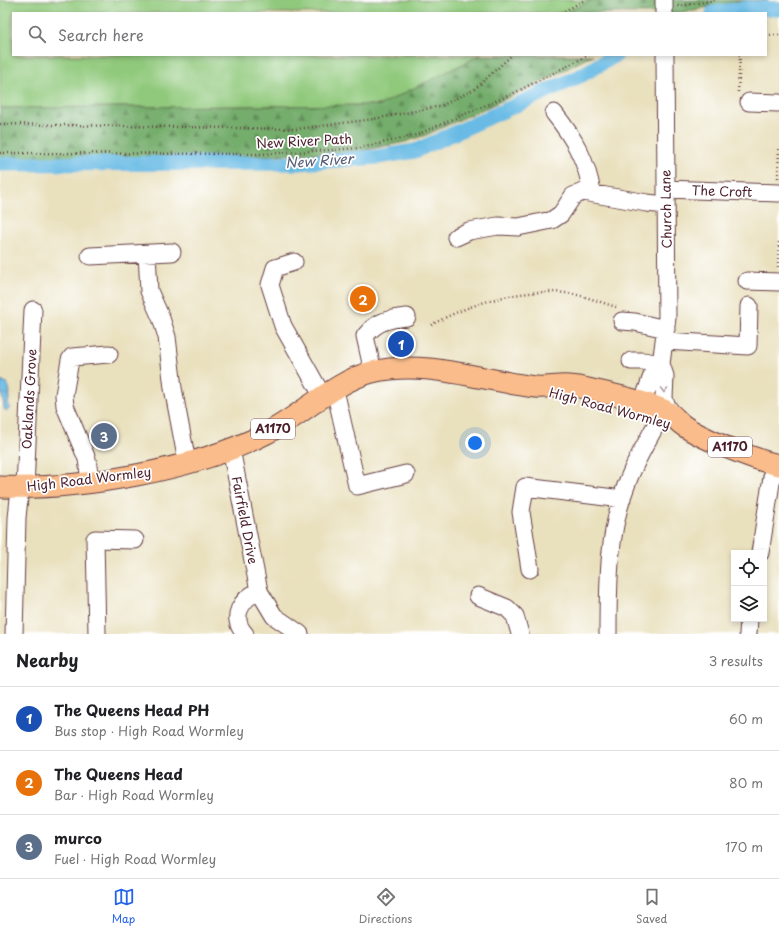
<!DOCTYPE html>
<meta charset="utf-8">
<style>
:root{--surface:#fff;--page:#f2f2f2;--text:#202124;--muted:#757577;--line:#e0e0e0;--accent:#2563eb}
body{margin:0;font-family:"Playpen Sans",sans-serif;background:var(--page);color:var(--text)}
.controls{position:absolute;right:12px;bottom:12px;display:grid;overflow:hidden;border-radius:0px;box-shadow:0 2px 6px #0003}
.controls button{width:36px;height:36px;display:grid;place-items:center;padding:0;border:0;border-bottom:1px solid var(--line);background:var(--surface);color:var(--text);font:20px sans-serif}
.you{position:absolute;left:475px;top:443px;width:14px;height:14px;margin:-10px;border:3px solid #fff;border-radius:50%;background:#1a73e8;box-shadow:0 0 0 6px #1a73e833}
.badge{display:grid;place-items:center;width:26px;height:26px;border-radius:50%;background:var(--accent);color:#fff;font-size:13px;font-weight:700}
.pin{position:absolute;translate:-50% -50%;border:2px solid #fff;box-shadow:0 1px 4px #0006}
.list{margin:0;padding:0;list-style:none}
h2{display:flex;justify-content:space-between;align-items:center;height:52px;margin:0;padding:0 16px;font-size:17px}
h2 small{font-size:13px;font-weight:400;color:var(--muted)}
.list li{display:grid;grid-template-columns:26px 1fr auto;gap:12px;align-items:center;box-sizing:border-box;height:64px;padding:0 16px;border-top:1px solid var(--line)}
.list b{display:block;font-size:15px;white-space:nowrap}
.list p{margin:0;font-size:13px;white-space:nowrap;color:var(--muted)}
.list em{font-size:13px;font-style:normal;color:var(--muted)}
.icon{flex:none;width:22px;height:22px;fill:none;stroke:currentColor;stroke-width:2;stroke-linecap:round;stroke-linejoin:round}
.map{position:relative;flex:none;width:779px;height:634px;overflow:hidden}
.search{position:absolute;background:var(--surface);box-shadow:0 2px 6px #0003;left:12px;right:12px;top:12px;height:44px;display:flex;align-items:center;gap:10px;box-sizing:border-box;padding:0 14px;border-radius:0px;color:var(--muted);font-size:15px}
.sheet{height:244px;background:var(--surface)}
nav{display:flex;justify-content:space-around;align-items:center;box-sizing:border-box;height:56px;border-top:1px solid var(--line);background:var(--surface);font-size:11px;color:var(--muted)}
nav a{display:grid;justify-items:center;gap:2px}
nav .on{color:var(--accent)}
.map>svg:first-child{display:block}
</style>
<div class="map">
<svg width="779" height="634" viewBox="0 0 779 634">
<defs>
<pattern id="forest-firs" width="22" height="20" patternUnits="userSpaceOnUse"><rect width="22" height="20" fill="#74ad6c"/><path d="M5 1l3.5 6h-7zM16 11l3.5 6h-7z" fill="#618c59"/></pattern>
<pattern id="water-waves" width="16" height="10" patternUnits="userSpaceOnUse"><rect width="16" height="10" fill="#69bbe5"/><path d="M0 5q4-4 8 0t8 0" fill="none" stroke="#5897ba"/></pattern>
</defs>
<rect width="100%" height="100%" fill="#fff"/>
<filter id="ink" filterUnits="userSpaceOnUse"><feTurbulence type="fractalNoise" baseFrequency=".025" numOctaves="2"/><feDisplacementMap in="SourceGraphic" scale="8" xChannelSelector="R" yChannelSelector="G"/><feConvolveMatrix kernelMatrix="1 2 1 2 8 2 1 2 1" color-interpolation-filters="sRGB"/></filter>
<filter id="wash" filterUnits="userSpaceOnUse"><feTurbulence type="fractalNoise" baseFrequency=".012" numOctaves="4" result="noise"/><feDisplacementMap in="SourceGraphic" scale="16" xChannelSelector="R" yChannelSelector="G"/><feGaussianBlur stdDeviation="0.9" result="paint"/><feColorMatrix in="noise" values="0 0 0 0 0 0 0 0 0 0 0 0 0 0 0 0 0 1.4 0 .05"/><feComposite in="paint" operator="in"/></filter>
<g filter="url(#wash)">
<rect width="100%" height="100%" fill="#e9e0bd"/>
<!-- grass -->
<path fill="#90c97c" stroke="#6d7454" d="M 0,0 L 592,0 L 566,13 L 13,13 L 13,55 L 481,55 L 380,105 L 0,108 Z"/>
<!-- forest -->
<path fill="url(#forest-firs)" stroke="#5f664c" d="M 592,0 L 768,0 L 736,2 L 679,13 L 566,13 Z
M 481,55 L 593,55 L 538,84 L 426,135 L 405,142 L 360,151 L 236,157 L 0,159 L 0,108 L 380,105 Z"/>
<!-- water -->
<path fill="url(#water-waves)" stroke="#5a6d88" d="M 0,381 L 7,383 C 12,392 9,396 8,404 L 10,408 L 7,411 L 4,409 C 4,400 0,392 0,381 Z"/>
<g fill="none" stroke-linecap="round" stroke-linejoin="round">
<!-- canal -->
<path stroke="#69bbe5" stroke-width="15" d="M 713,13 L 749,8 L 779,9
M 0,164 L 299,163 L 378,157 L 415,151 L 580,76 L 616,55"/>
</g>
</g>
<g filter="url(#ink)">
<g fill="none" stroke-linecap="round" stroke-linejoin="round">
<defs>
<path id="minor" d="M 664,0 L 664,13
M 665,55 L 667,318 L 661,364 L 665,376 L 664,398 L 666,405 L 673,414
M 749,102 L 779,103
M 554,113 C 574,138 587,161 592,193
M 666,189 L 779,193
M 456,237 L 469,231 L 498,226 L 518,227 L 552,220 L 561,214 L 573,196 L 583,192 L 647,203 L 666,205
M 147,254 L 149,291 L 161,318 L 167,337 L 173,388 L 187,462
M 90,256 L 172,252
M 294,262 L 275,268 L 270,285 L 283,326 L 323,397
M 747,281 L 779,282
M 622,321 L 635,322 L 666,329
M 665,341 L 748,346 L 749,306
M 631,361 L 643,361 L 661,364
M 373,372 L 365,336 C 377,321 388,319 407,317
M 335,390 L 357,486 L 406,474
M 643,401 L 653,373 L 661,364
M 231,449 L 259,591 L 274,616 L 300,634
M 90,481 L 87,459 L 65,406 L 64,395 L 70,360 L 72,357 L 109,354
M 25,488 L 33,310
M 760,553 L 774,464
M 530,569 L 521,512 L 525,487 L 622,499
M 478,596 L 507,608 L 515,616 L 520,634
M 14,634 L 17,518 L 20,488
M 97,634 L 95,539 L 135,540
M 245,634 C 229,617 242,598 259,591
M 608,634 C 608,581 608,528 629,478 C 637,458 648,440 658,421
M 748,634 L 749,619"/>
<path id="major" d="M 0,487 C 80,490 194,470 265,434 C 300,417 335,381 372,372 C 427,359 482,381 536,387 C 547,388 558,385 569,386 C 578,386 588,389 597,391 C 619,396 640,400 661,409 C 675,414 674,419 684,426 C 703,439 755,460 779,465"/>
</defs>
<!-- minor casing -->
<use href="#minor" stroke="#623c41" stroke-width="19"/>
<!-- major casing -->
<use href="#major" stroke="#623c41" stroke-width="23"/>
<!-- path -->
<path stroke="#623c41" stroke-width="2.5" stroke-dasharray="1 3" stroke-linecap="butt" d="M 678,6 L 717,0
M 561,13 L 585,0
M 766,35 L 779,35
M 738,92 L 740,55
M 0,124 L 297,129 L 374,119 L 441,106 L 475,89 L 512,55
M 0,153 L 262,154 L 361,148 L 416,135 L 512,94 L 589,55
M 778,178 L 779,149
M 778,267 L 779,241
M 431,325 C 471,303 520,288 566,293 C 583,295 600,302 616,307"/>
<!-- minor -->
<use href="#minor" stroke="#fff" stroke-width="17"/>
<!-- major -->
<use href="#major" stroke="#f9bc8a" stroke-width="21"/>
</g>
<!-- one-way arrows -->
<defs><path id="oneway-chevron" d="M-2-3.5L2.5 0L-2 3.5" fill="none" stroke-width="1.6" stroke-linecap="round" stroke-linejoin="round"/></defs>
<use stroke="#ae9aa0" href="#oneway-chevron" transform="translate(664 390) rotate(90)"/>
</g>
<g text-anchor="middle" stroke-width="3.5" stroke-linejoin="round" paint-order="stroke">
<!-- shield labels -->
<g fill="#fff" stroke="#80626b" stroke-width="1">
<rect x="251" y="419" width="44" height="20" rx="3"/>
<rect x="708" y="437" width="44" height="20" rx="3"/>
</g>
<g font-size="12" font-weight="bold" fill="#4a1f2b">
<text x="273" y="433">A1170</text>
<text x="730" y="451">A1170</text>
</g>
<!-- street labels -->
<g font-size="13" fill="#4a1f2b" stroke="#fff">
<text transform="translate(304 141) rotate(-3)" y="5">New River Path</text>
<text transform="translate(722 191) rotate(2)" y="5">The Croft</text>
<text transform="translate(666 209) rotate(-91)" y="5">Church Lane</text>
<text transform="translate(29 399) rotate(-87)" y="5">Oaklands Grove</text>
<text transform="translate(610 408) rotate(15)" y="5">High Road Wormley</text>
<text transform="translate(89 479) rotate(-7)" y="5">High Road Wormley</text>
<text transform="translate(245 520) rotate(79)" y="5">Fairfield Drive</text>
</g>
<!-- water labels -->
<g font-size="14" font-style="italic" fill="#565d75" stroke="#fff">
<text transform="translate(319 161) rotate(-4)" y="5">New River</text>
</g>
</g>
</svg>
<div class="controls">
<button><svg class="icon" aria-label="locate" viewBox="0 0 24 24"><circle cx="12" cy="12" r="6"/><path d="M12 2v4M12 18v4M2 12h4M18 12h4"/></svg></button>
<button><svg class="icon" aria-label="layers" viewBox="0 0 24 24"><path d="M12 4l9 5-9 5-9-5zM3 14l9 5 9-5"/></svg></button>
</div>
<div class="you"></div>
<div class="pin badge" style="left:401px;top:344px;background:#1a4fb4">1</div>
<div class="pin badge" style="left:363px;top:299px;background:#e8710a">2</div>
<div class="pin badge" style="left:104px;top:436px;background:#5c6f8a">3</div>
<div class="search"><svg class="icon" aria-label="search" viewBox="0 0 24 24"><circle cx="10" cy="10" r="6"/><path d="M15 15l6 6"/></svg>Search here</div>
</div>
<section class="sheet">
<h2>Nearby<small>3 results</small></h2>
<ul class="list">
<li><span class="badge" style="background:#1a4fb4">1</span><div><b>The Queens Head PH</b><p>Bus stop · High Road Wormley</p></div><em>60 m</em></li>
<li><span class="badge" style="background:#e8710a">2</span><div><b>The Queens Head</b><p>Bar · High Road Wormley</p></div><em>80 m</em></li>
<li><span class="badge" style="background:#5c6f8a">3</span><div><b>murco</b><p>Fuel · High Road Wormley</p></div><em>170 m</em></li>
</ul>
</section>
<nav>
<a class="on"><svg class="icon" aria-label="map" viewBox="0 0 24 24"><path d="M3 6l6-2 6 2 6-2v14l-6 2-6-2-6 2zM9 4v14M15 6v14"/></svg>Map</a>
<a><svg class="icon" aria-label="directions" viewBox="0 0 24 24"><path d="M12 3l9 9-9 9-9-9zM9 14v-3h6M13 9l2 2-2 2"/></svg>Directions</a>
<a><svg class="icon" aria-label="saved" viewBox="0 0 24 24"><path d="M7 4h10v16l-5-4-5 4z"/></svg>Saved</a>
</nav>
